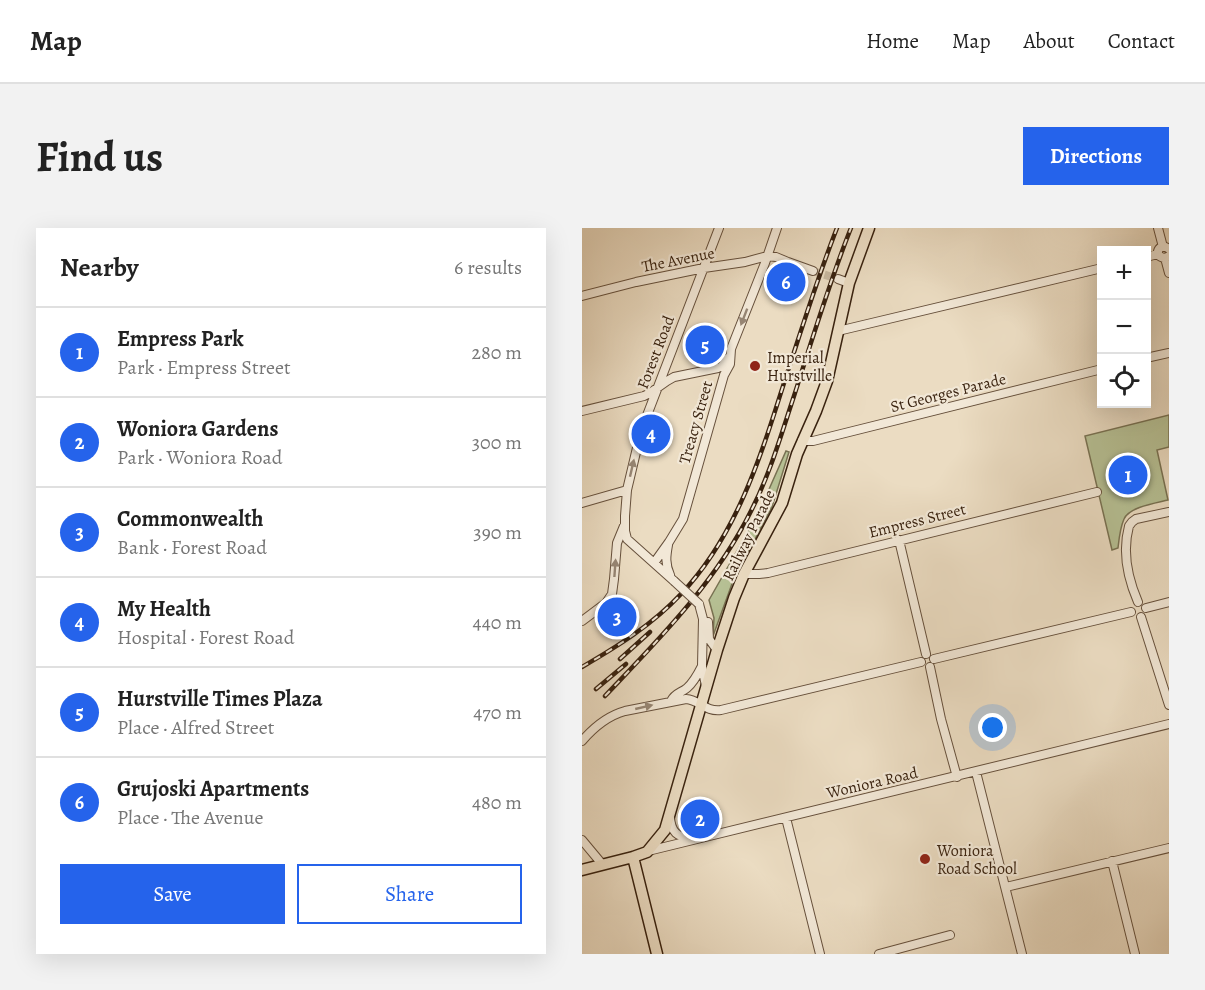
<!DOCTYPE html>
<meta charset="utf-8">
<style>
:root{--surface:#fff;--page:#f2f2f2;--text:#222;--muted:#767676;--line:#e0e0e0;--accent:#2563eb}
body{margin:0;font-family:Alegreya,serif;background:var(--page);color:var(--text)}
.controls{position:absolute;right:18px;top:18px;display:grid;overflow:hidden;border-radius:0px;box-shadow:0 6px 24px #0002}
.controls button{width:54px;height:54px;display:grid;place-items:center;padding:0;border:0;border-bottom:2px solid var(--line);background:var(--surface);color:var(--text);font:30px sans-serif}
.you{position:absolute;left:411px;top:500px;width:21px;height:21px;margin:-15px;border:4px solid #fff;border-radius:50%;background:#1a73e8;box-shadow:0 0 0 9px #1a73e833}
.badge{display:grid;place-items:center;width:39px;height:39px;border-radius:50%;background:var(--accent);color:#fff;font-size:20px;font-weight:700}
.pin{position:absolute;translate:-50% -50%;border:3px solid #fff;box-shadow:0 2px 6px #0006}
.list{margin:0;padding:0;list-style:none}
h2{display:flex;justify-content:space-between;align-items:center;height:78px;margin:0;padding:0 24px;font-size:26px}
h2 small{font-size:20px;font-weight:400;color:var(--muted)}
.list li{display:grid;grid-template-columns:39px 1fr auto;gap:18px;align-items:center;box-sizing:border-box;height:90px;padding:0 24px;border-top:2px solid var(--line)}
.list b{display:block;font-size:22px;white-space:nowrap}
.list p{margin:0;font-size:20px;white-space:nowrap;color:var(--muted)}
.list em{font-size:20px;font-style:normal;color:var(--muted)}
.actions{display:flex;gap:12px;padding:18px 24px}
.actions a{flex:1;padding:14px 0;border:2px solid var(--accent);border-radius:0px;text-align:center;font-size:21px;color:var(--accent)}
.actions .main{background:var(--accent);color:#fff}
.icon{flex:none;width:33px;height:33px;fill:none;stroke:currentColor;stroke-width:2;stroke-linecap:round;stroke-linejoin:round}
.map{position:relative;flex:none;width:587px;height:726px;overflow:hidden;border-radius:0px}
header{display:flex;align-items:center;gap:36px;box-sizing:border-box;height:84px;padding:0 30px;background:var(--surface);border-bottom:2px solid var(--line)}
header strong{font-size:28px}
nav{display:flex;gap:33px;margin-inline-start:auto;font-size:21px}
.intro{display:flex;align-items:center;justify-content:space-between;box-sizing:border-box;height:144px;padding:0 36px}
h1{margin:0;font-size:42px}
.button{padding:15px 27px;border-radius:0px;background:var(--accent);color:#fff;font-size:21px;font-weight:700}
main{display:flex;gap:36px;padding:0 36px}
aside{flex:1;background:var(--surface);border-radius:0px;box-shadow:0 6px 24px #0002}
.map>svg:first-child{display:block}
</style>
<header>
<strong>Map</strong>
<nav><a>Home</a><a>Map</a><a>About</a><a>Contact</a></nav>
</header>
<div class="intro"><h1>Find us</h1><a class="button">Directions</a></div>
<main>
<aside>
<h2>Nearby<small>6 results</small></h2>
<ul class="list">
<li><span class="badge">1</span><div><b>Empress Park</b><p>Park · Empress Street</p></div><em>280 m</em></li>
<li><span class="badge">2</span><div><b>Woniora Gardens</b><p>Park · Woniora Road</p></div><em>300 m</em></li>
<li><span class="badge">3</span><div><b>Commonwealth</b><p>Bank · Forest Road</p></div><em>390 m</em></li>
<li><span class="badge">4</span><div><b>My Health</b><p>Hospital · Forest Road</p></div><em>440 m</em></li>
<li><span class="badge">5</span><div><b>Hurstville Times Plaza</b><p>Place · Alfred Street</p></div><em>470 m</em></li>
<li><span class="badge">6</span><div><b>Grujoski Apartments</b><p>Place · The Avenue</p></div><em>480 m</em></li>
</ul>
<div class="actions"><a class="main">Save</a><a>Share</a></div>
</aside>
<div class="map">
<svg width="587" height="726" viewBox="0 0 587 726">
<rect width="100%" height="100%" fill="#ebdcc2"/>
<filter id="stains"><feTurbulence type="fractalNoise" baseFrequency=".00333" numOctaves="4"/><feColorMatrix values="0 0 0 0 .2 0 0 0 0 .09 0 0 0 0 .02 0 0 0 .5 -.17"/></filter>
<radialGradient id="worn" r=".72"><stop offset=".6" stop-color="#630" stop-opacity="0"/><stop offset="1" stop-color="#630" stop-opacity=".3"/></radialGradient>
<!-- green -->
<path fill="#b6c094" stroke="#787152" stroke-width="1.5" d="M 587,187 L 587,219 L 575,222 L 586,272 C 574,275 547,279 542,291 C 538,300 537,311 536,320 L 530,322 L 503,208 Z
M 204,223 L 207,224 L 190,279 L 151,353 L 131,408 L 132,390 L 127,372 L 176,286 Z
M 107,573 L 138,582 L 133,600 C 121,603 108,609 99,599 Z"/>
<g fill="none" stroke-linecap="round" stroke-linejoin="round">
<!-- minor-tunnel -->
<path stroke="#c7b79e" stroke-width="8" stroke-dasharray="8 4" stroke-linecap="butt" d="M 231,43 L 256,51"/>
<defs>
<path id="minor" d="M 576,0 L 581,19
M 587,21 C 577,13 570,29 583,30 L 587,28
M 564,29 L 576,26
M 583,30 L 587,45
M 256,51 L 267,55
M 0,68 L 54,54 L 122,40 L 163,34 L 185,28 L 194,29 L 206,34 L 231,43
M 256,103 L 520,40
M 564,130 L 587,125
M 0,183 L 62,168 L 68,165 L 85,153 L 92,149 L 136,140 L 140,138 L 146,130
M 220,213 L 231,213 L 520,141
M 0,275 L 45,262
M 317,312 L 344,426
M 86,317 C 84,328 83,336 88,347
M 72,335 L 87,314 L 101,291 L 142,147 L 148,136 L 149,121 L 183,35 L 195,0
M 162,346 L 177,346 L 186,345 L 515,264
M 92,353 L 45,311 L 43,303 L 43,288 L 45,262 L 59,203 L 137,0
M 556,374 C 546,351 540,324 547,298 L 550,294 L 554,291 L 587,284
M 117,376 L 121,391 L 120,438 L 124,458
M 564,380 L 587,374
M 559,389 L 587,477
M 0,393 L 24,375 L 30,366 L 32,351 L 35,315 L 42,298
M 126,394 L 127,411 L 135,422
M 352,431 L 549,384
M 348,439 L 359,491 L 375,549
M 89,473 C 93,465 99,465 105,460 C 112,454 116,446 120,438
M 0,513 C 12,499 25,488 43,483 L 104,471 C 118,472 123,484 139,482 L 339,434
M 394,544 L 440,726
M 88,589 C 89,604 95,609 110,611
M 204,590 L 238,726
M 0,612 L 20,636
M 66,623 L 587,496
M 530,633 L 553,726
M 424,659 L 587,620
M 297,726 L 368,707"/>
<path id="major" d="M 51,629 L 75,726
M 0,642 L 51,629 L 65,624 L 83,602 L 135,422 L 152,370 L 162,346 L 200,275 L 215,226 L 234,183 L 245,153 L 267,55 L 287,0"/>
</defs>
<!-- minor casing -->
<use href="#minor" stroke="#66503c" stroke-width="10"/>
<!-- major casing -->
<use href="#major" stroke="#39220f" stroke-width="13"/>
<!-- minor -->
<use href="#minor" stroke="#f2e8d7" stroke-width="8"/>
<!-- major -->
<use href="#major" stroke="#ebdcc2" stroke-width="10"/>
<defs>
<path id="rail" d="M 38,431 L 68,404
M 0,439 C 36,418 70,397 99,366 C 154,308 178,231 202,155 C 219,103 235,51 255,0
M 14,461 L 44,436
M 23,468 C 77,411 134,354 169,283 C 188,246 199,207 212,168 C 230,112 247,55 269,0"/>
</defs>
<!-- rail casing -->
<use href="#rail" stroke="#39220f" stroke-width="4.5"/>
<!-- rail -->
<use href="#rail" stroke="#f2e8d7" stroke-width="2" stroke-dasharray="7" stroke-linecap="butt"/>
<defs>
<path id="minor-bridge" d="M 92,353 L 117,376"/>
</defs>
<!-- minor-bridge casing -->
<use href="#minor-bridge" stroke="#66503c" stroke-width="10" stroke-linecap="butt"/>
<!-- minor-bridge -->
<use href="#minor-bridge" stroke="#f2e8d7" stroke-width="8"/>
</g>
<!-- one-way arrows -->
<defs><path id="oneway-solid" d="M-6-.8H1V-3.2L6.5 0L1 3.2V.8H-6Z" transform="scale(1.5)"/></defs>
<g fill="#968573">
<use href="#oneway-solid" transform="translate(162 89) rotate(111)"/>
<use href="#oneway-solid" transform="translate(50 240) rotate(-77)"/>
<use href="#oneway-solid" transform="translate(33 340) rotate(-86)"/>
<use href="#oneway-solid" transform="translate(62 479) rotate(-13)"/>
</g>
<!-- markers -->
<g fill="#8f2418" stroke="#f2e8d7" stroke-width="2">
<circle cx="173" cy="138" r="6"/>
<circle cx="343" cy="631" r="6"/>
</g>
<g text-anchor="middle" stroke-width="4.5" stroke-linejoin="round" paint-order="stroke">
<!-- street labels -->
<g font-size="16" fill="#39220f" stroke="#f2e8d7">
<text transform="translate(96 31) rotate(-11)" y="6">The Avenue</text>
<text transform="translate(73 124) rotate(-69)" y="6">Forest Road</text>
<text transform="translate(366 164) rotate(-14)" y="6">St Georges Parade</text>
<text transform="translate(113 194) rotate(-74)" y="6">Treacy Street</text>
<text transform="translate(335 292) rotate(-14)" y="6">Empress Street</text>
<text transform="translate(166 307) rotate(-64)" y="6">Railway Parade</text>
<text transform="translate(290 554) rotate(-13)" y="6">Woniora Road</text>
</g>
<!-- poi labels -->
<g font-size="16" fill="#39220f" stroke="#f2e8d7" text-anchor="start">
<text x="185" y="135">Imperial<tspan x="185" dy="18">Hurstville</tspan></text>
<text x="355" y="628">Woniora<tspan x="355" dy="18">Road School</tspan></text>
</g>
</g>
<rect width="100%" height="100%" filter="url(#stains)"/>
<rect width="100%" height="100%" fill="url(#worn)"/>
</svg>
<div class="controls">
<button>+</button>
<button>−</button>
<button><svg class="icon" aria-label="locate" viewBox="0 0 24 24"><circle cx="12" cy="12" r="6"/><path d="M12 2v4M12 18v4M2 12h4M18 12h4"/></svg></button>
</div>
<div class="you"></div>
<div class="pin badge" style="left:546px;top:247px">1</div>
<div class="pin badge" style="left:118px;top:591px">2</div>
<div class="pin badge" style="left:35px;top:389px">3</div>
<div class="pin badge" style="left:69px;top:206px">4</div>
<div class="pin badge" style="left:123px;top:117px">5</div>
<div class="pin badge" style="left:204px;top:54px">6</div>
</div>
</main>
